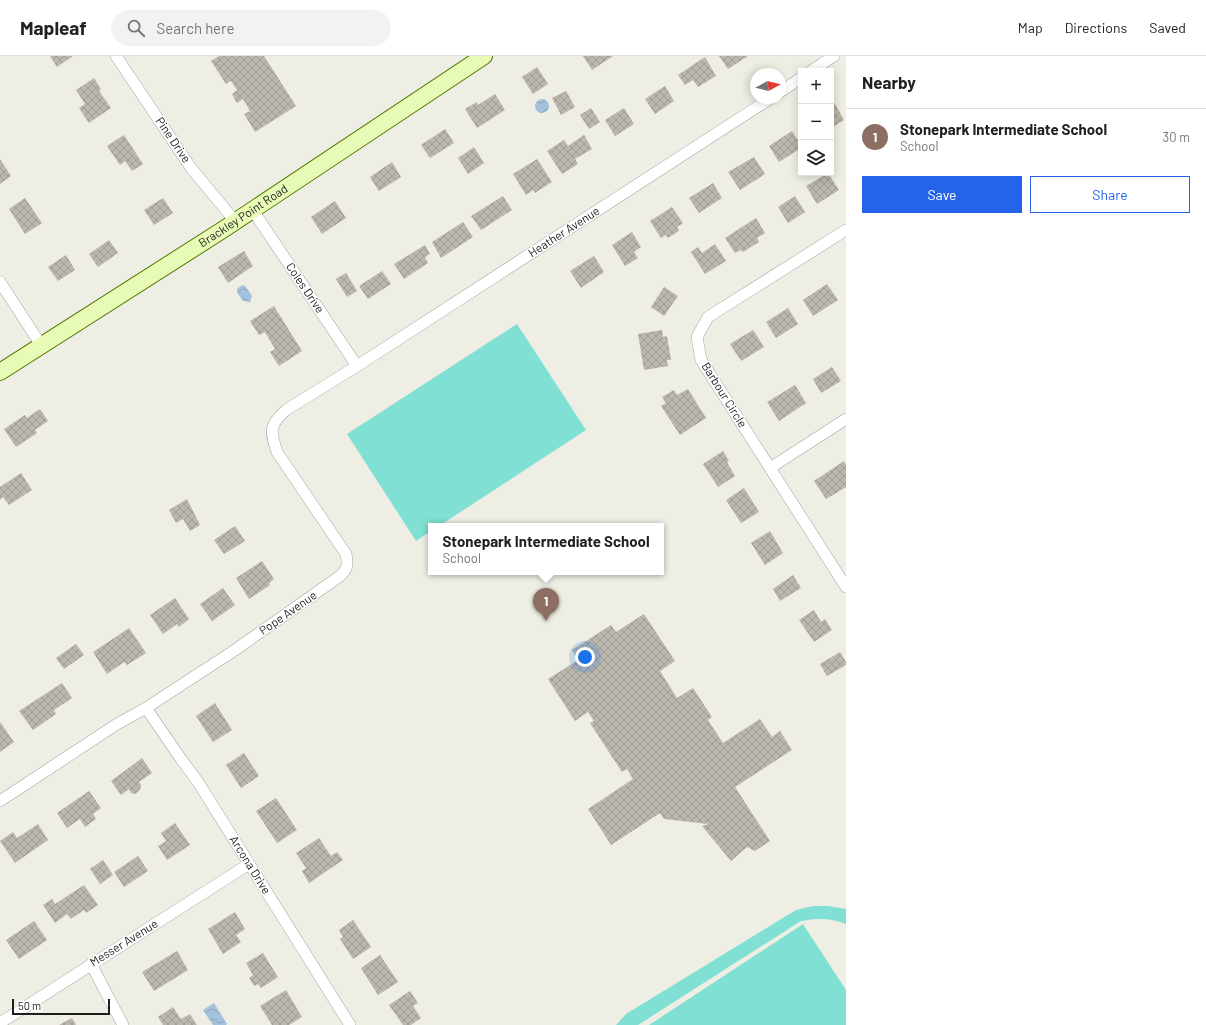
<!DOCTYPE html>
<meta charset="utf-8">
<style>
:root{--surface:#fff;--page:#f2f2f2;--text:#202124;--muted:#757577;--line:#e0e0e0;--accent:#2563eb}
body{margin:0;font-family:Barlow,sans-serif;background:var(--page);color:var(--text)}
.controls{position:absolute;right:12px;top:12px;display:grid;overflow:hidden;border-radius:0px;box-shadow:0 2px 10px #0003}
.controls button{width:36px;height:36px;display:grid;place-items:center;padding:0;border:0;border-bottom:1px solid var(--line);background:var(--surface);color:var(--text);font:20px sans-serif}
.compass{position:absolute;left:750px;top:12px;width:36px;height:36px;border-radius:50%;background:var(--surface);box-shadow:0 2px 10px #0003;rotate:82deg}
.scale{position:absolute;left:12px;bottom:10px;width:98px;box-sizing:border-box;padding-left:4px;border:2px solid #1e1e1e;border-top:0;font-size:11px;line-height:14px;white-space:nowrap;color:#1e1e1e;-webkit-text-stroke:3px #fff;paint-order:stroke}
.you{position:absolute;left:585px;top:601px;width:14px;height:14px;margin:-10px;border:3px solid #fff;border-radius:50%;background:#1a73e8;box-shadow:0 0 0 6px #1a73e833}
.badge{display:grid;place-items:center;width:26px;height:26px;border-radius:50%;background:var(--accent);color:#fff;font-size:13px;font-weight:700}
.pin{position:absolute;translate:-50% -33px;filter:drop-shadow(0 1px 2px #0008)}
.pin::after{content:'';position:absolute;top:21px;width:14px;height:12px;background:inherit;clip-path:polygon(0 0,100% 0,50% 100%)}
.popup{position:absolute;left:428px;top:467px;width:236px;height:52px;box-sizing:border-box;display:grid;place-content:center;border-radius:0px;background:var(--surface);filter:drop-shadow(0 1px 3px #0005);font-size:13px;white-space:nowrap;color:var(--muted)}
.popup b{font-size:15px;color:var(--text)}
.popup::after{content:'';position:absolute;left:50%;top:100%;margin-left:-8px;border:8px solid transparent;border-top-color:var(--surface)}
.list{margin:0;padding:0;list-style:none}
h2{display:flex;justify-content:space-between;align-items:center;height:52px;margin:0;padding:0 16px;font-size:17px}
h2 small{font-size:13px;font-weight:400;color:var(--muted)}
.list li{display:grid;grid-template-columns:26px 1fr auto;gap:12px;align-items:center;box-sizing:border-box;height:56px;padding:0 16px;border-top:1px solid var(--line)}
.list b{display:block;font-size:15px;white-space:nowrap}
.list p{margin:0;font-size:13px;white-space:nowrap;color:var(--muted)}
.list em{font-size:13px;font-style:normal;color:var(--muted)}
.actions{display:flex;gap:8px;padding:12px 16px}
.actions a{flex:1;padding:9px 0;border:1px solid var(--accent);border-radius:0px;text-align:center;font-size:14px;color:var(--accent)}
.actions .main{background:var(--accent);color:#fff}
.icon{flex:none;width:22px;height:22px;fill:none;stroke:currentColor;stroke-width:2;stroke-linecap:round;stroke-linejoin:round}
.map{position:relative;flex:none;width:846px;height:969px;overflow:hidden}
header{display:flex;align-items:center;gap:24px;box-sizing:border-box;height:56px;padding:0 20px;background:var(--surface);border-bottom:1px solid var(--line)}
header strong{font-size:19px}
nav{display:flex;gap:22px;margin-inline-start:auto;font-size:14px}
.search{width:280px;height:36px;background:var(--page);display:flex;align-items:center;gap:10px;box-sizing:border-box;padding:0 14px;border-radius:22px;color:var(--muted);font-size:15px}
main{display:flex}
aside{flex:1;background:var(--surface)}
.map>svg:first-child{display:block}
</style>
<header>
<strong>Mapleaf</strong>
<div class="search"><svg class="icon" aria-label="search" viewBox="0 0 24 24"><circle cx="10" cy="10" r="6"/><path d="M15 15l6 6"/></svg>Search here</div>
<nav><a>Map</a><a>Directions</a><a>Saved</a></nav>
</header>
<main>
<div class="map">
<svg width="846" height="969" viewBox="0 0 846 969">
<defs>
<pattern id="water-waves" width="16" height="10" patternUnits="userSpaceOnUse"><rect width="16" height="10" fill="#a3c2de"/><path d="M0 5q4-4 8 0t8 0" fill="none" stroke="#8ca6be"/></pattern>
<pattern id="building-cross-hatch" width="8" height="8" patternUnits="userSpaceOnUse"><rect width="8" height="8" fill="#bcb7ad"/><path d="M0 0l8 8M0 8l8-8" fill="none" stroke="#a19d94"/></pattern>
</defs>
<rect width="100%" height="100%" fill="#efeee4"/>
<!-- pitch -->
<path fill="#80e0d3" d="M 517,268 L 586,374 L 439,470 L 431,470 L 431,475 L 416,485 L 347,378 Z
M 813,850 L 828,850 L 846,853 L 846,868 C 831,862 818,862 801,865 L 638,969 L 616,969 L 626,958 L 796,854 Z
M 803,868 L 846,934 L 846,969 L 649,969 Z"/>
<!-- water -->
<path fill="url(#water-waves)" d="M535 50a7 7 0 1 1 14 0a7 7 0 1 1-14 0Z
M 242,229 L 245,230 L 252,240 L 250,246 L 243,245 L 237,236 L 237,233 Z
M 214,947 L 227,968 L 226,969 L 213,969 L 203,954 Z"/>
<!-- building -->
<path fill="url(#building-cross-hatch)" d="M 50,0 L 73,0 L 57,11 Z
M 219,0 L 264,0 L 296,50 L 255,76 L 244,58 L 250,55 L 243,43 L 237,47 L 232,38 L 237,34 L 231,25 L 226,28 L 211,5 Z
M 583,0 L 613,0 L 592,14 Z
M 719,0 L 748,0 L 728,13 Z
M 705,1 L 716,20 L 698,31 L 693,24 L 685,29 L 678,19 Z
M 537,11 L 548,28 L 533,38 L 522,21 Z
M 94,22 L 101,33 L 99,35 L 111,52 L 89,67 L 79,52 L 85,48 L 76,34 Z
M 665,30 L 674,45 L 655,58 L 645,43 Z
M 566,35 L 575,51 L 561,59 L 552,42 Z
M 495,38 L 505,54 L 477,72 L 465,53 L 477,46 L 478,49 Z
M 835,48 L 844,64 L 831,72 L 831,50 Z
M 591,52 L 600,66 L 589,73 L 580,59 Z
M 624,52 L 634,68 L 615,80 L 605,64 Z
M 445,73 L 454,87 L 430,102 L 421,89 Z
M 792,75 L 801,89 L 801,92 L 779,106 L 769,90 Z
M 124,79 L 143,108 L 132,115 L 125,105 L 120,109 L 107,90 Z
M 584,79 L 592,93 L 575,103 L 578,108 L 562,118 L 547,95 L 564,84 L 568,90 Z
M 474,91 L 484,107 L 468,118 L 458,102 Z
M 754,101 L 765,118 L 740,134 L 728,116 Z
M 0,103 L 11,120 L 0,128 Z
M 537,103 L 552,126 L 535,137 L 533,134 L 526,139 L 513,118 Z
M 392,106 L 401,121 L 379,135 L 370,121 Z
M 828,117 L 839,134 L 817,148 L 806,130 Z
M 713,127 L 722,142 L 699,157 L 689,142 Z
M 503,140 L 512,154 L 481,174 L 471,160 Z
M 795,140 L 805,156 L 788,167 L 778,151 Z
M 25,142 L 42,167 L 25,178 L 9,153 Z
M 163,142 L 173,157 L 154,169 L 144,154 Z
M 335,145 L 346,162 L 322,178 L 311,161 Z
M 672,151 L 683,167 L 677,171 L 679,175 L 668,182 L 666,179 L 661,182 L 650,165 Z
M 756,162 L 765,177 L 757,182 L 759,186 L 743,196 L 741,194 L 735,197 L 725,182 Z
M 463,166 L 473,181 L 441,202 L 432,186 Z
M 632,176 L 641,191 L 634,196 L 638,202 L 625,210 L 612,189 Z
M 109,184 L 118,197 L 98,211 L 89,198 Z
M 715,188 L 726,205 L 705,218 L 691,196 L 698,191 L 702,197 Z
M 425,189 L 430,198 L 425,201 L 428,207 L 404,223 L 394,208 Z
M 244,195 L 253,210 L 228,227 L 218,211 Z
M 66,199 L 75,214 L 58,225 L 48,211 Z
M 594,200 L 604,216 L 581,232 L 570,215 Z
M 382,215 L 391,228 L 368,243 L 359,230 Z
M 346,217 L 357,235 L 347,241 L 336,223 Z
M 827,228 L 838,244 L 813,260 L 803,244 Z
M 664,231 L 678,240 L 664,260 L 651,251 Z
M 274,250 L 302,295 L 279,310 L 270,296 L 275,293 L 265,276 L 259,279 L 250,265 Z
M 788,252 L 798,268 L 776,282 L 766,266 Z
M 662,274 L 663,281 L 667,280 L 671,304 L 667,304 L 668,310 L 644,314 L 638,278 Z
M 753,274 L 764,291 L 741,305 L 730,288 Z
M 832,311 L 841,325 L 821,337 L 813,323 Z
M 795,329 L 806,347 L 779,365 L 767,346 Z
M 688,333 L 706,362 L 680,379 L 661,350 L 666,347 L 662,341 L 674,334 L 677,339 Z
M 40,353 L 48,365 L 35,374 L 37,377 L 16,391 L 4,373 L 25,359 L 27,362 Z
M 723,395 L 729,405 L 727,406 L 735,420 L 718,431 L 703,408 Z
M 844,405 L 846,409 L 846,431 L 826,443 L 814,425 Z
M 21,417 L 32,434 L 9,449 L 3,441 L 0,444 L 0,431 Z
M 744,432 L 759,456 L 741,467 L 726,444 Z
M 187,443 L 200,469 L 190,475 L 183,463 L 176,467 L 169,454 Z
M 235,470 L 245,485 L 224,498 L 214,484 Z
M 770,475 L 783,497 L 765,509 L 751,487 Z
M 262,505 L 274,523 L 269,527 L 270,529 L 249,543 L 236,522 Z
M 793,519 L 801,532 L 780,545 L 773,533 Z
M 223,532 L 235,549 L 212,565 L 200,548 Z
M 175,542 L 189,563 L 179,571 L 177,568 L 163,578 L 150,559 Z
M 814,554 L 821,566 L 825,563 L 832,574 L 814,586 L 799,564 Z
M 644,558 L 675,605 L 660,615 L 677,642 L 693,632 L 712,661 L 708,664 L 723,687 L 760,663 L 772,681 L 780,675 L 792,694 L 735,731 L 770,785 L 755,795 L 747,791 L 731,805 L 702,770 L 708,768 L 664,763 L 660,757 L 611,789 L 588,753 L 633,723 L 627,713 L 622,716 L 590,667 L 594,665 L 588,656 L 575,665 L 548,623 L 578,604 L 572,594 L 611,569 L 616,576 Z
M 129,572 L 146,597 L 127,609 L 124,606 L 107,618 L 93,596 Z
M 76,588 L 84,599 L 64,613 L 56,602 Z
M 840,596 L 846,606 L 846,609 L 827,620 L 820,608 Z
M 62,627 L 72,642 L 54,654 L 56,658 L 33,674 L 19,655 Z
M 215,647 L 232,674 L 213,686 L 196,660 Z
M 0,666 L 14,686 L 0,696 Z
M 244,697 L 259,720 L 241,732 L 226,709 Z
M 142,702 L 152,717 L 139,726 L 141,729 L 140,734 L 135,738 L 131,737 L 129,733 L 121,739 L 111,725 Z
M 89,735 L 101,752 L 93,758 L 96,763 L 85,771 L 80,763 L 67,772 L 57,757 Z
M 276,742 L 297,774 L 277,787 L 256,755 Z
M 175,767 L 190,789 L 167,804 L 158,790 L 166,785 L 161,777 Z
M 38,768 L 48,784 L 15,807 L 0,785 L 13,776 L 17,782 Z
M 319,782 L 331,800 L 337,796 L 343,804 L 309,827 L 302,815 L 306,812 L 296,797 Z
M 138,800 L 148,815 L 124,831 L 114,816 Z
M 103,804 L 113,819 L 100,828 L 90,813 Z
M 84,829 L 98,849 L 86,857 L 84,854 L 71,863 L 67,858 L 55,867 L 43,849 L 52,843 L 55,848 Z
M 235,856 L 245,873 L 236,879 L 241,886 L 223,898 L 208,873 Z
M 353,864 L 371,891 L 353,903 L 340,883 L 343,881 L 339,874 Z
M 34,865 L 47,884 L 19,903 L 6,884 Z
M 177,895 L 188,914 L 154,935 L 142,916 Z
M 263,897 L 278,921 L 261,932 L 258,928 L 254,930 L 249,922 L 253,919 L 246,907 Z
M 380,899 L 398,926 L 378,939 L 361,912 Z
M 286,934 L 302,961 L 289,969 L 272,969 L 260,950 Z
M 410,935 L 418,947 L 413,950 L 421,962 L 411,969 L 403,969 L 389,949 Z
M 173,951 L 181,963 L 190,958 L 197,969 L 163,969 L 158,961 Z
M 72,962 L 76,969 L 59,969 Z"/>
<g fill="none" stroke-linecap="round" stroke-linejoin="round">
<defs>
<path id="street" d="M 116,0 L 191,112 L 235,165
M 811,15 L 834,0
M 780,36 L 801,22
M 252,153 L 357,310
M 846,174 L 708,261 L 697,281 L 701,304 L 846,531
M 0,226 L 41,289
M 770,412 L 846,363
M 146,652 L 181,703 L 198,726 L 350,969
M 0,745 L 117,668 L 146,652 L 235,594 L 340,520 C 348,513 348,508 346,498 L 277,396 C 270,375 269,369 286,354 L 357,310 L 771,42
M 91,908 L 123,969
M 0,967 L 249,808"/>
<g id="secondary">
<path id="s1" d="M 0,316 L 224,173 L 484,0"/>
</g>
</defs>
<!-- street casing -->
<use href="#street" stroke="#a5a5a5" stroke-width="12"/>
<!-- secondary casing -->
<use href="#secondary" stroke="#4e7802" stroke-width="18"/>
<!-- street -->
<use href="#street" stroke="#fff" stroke-width="11"/>
<!-- secondary -->
<use href="#secondary" stroke="#e7fbb6" stroke-width="16"/>
</g>
<g text-anchor="middle" stroke-width="3" stroke-linejoin="round" paint-order="stroke">
<!-- street labels -->
<g font-size="12" fill="#1e1e1e" stroke="#fff">
<text transform="translate(173 84) rotate(56)" y="4">Pine Drive</text>
<text dy="4" stroke="none"><textPath href="#s1" startOffset="289">Brackley Point Road</textPath></text>
<text transform="translate(564 176) rotate(-33)" y="4">Heather Avenue</text>
<text transform="translate(305 232) rotate(56)" y="4">Coles Drive</text>
<text transform="translate(724 339) rotate(58)" y="4">Barbour Circle</text>
<text transform="translate(288 557) rotate(-35)" y="4">Pope Avenue</text>
<text transform="translate(250 809) rotate(58)" y="4">Arcona Drive</text>
<text transform="translate(124 887) rotate(-32)" y="4">Messer Avenue</text>
</g>
</g>
</svg>
<div class="controls">
<button>+</button>
<button>−</button>
<button><svg class="icon" aria-label="layers" viewBox="0 0 24 24"><path d="M12 4l9 5-9 5-9-5zM3 14l9 5 9-5"/></svg></button>
</div>
<svg class="compass" viewBox="-18 -18 36 36"><path d="M0-13l5 13h-10z" fill="#e53935"/><path d="M0 13l5-13h-10z" fill="#757577"/></svg>
<div class="scale">50 m</div>
<div class="you"></div>
<div class="pin badge" style="left:546px;top:565px;background:#8d6e63">1</div>
<div class="popup"><b>Stonepark Intermediate School</b>School</div>
</div>
<aside>
<h2>Nearby<small></small></h2>
<ul class="list">
<li><span class="badge" style="background:#8d6e63">1</span><div><b>Stonepark Intermediate School</b><p>School</p></div><em>30 m</em></li>
</ul>
<div class="actions"><a class="main">Save</a><a>Share</a></div>
</aside>
</main>
